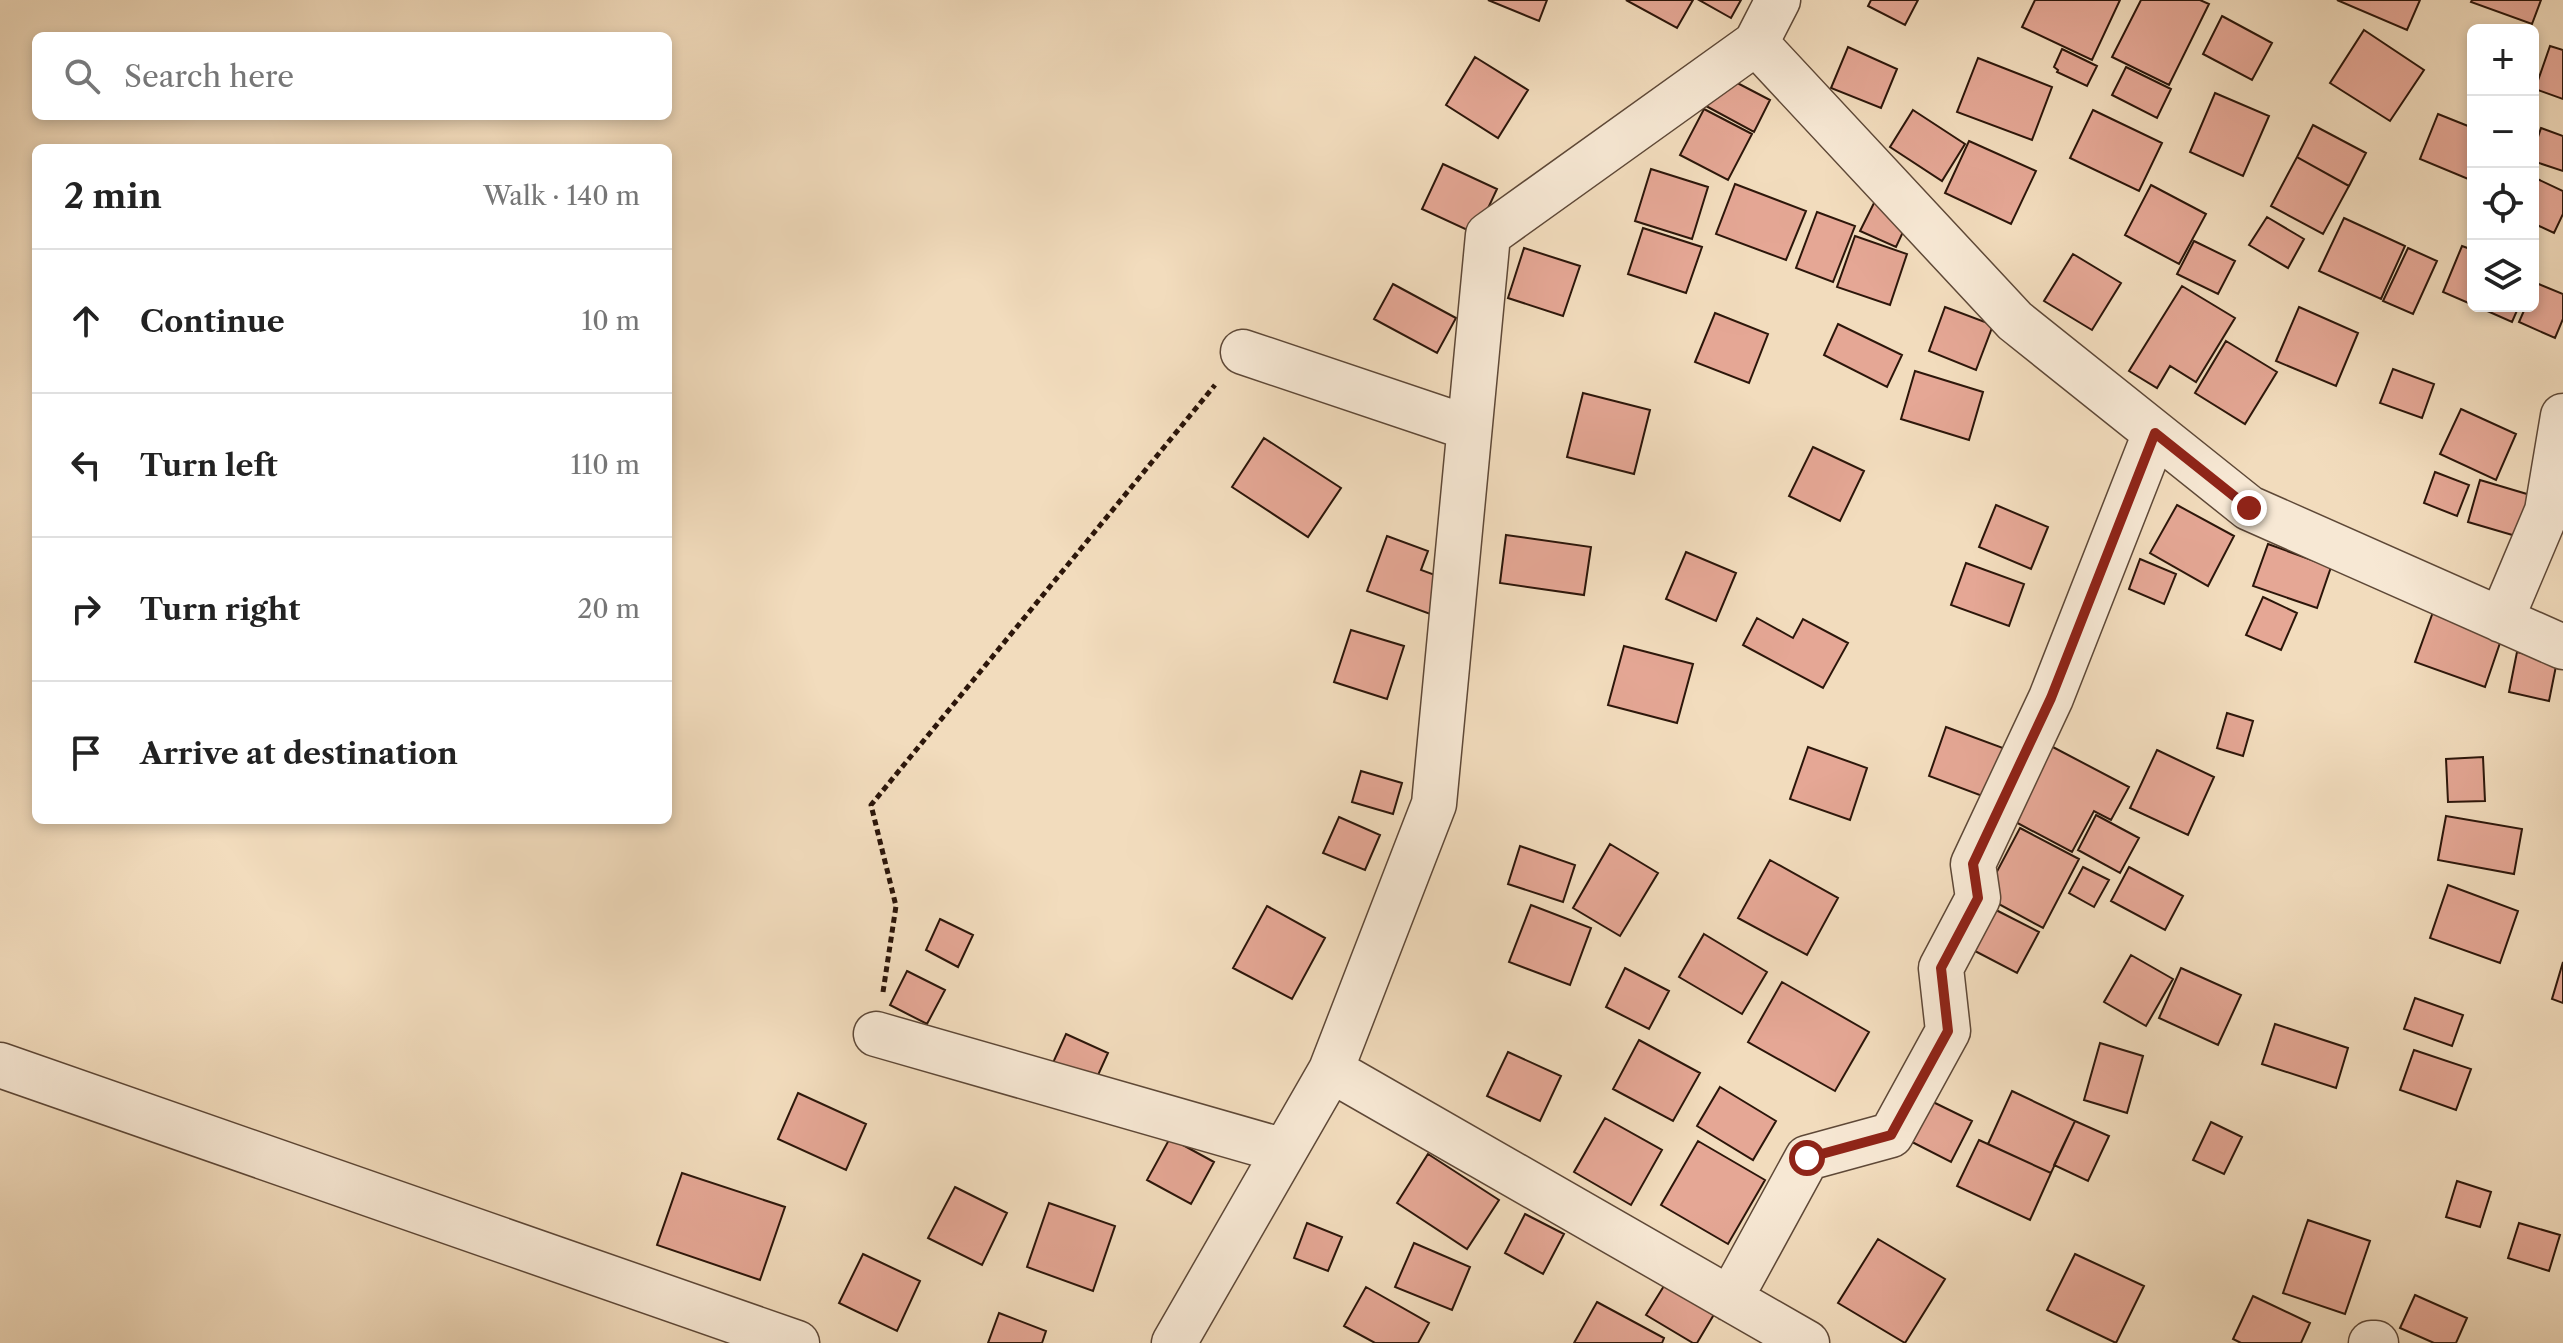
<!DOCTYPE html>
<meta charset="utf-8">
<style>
:root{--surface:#fff;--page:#f6f6f6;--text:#222;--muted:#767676;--line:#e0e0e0}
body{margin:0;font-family:"Libre Caslon Text",serif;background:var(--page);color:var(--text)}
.controls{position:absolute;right:24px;top:24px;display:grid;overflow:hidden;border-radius:12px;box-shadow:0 4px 12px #0003}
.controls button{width:72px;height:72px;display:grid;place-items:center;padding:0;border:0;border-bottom:2px solid var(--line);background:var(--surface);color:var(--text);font:40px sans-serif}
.stop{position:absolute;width:24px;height:24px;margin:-18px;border:6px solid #8f2418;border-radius:50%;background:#fff}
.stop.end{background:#8f2418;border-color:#fff;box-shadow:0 2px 8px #0008}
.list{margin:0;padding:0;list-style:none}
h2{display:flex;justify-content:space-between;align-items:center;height:104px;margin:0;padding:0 32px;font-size:34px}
h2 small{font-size:26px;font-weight:400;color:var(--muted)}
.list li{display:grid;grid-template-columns:52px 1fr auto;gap:24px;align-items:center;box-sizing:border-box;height:144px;padding:0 32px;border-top:2px solid var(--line)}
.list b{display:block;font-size:30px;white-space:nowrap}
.list em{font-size:26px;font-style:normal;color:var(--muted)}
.icon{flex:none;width:44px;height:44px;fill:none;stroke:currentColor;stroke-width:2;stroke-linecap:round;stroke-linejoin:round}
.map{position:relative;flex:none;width:2563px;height:1343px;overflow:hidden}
.search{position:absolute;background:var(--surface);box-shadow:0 4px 12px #0003;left:32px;top:32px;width:640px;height:88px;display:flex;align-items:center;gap:20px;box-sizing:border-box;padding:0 28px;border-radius:12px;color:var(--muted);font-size:30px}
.panel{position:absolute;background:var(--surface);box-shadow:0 4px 12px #0003;left:32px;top:144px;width:640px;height:680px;border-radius:12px}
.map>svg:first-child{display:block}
</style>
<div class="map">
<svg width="2563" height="1343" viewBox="0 0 2563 1343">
<rect width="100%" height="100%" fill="#f2dcbd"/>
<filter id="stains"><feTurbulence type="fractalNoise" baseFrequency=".0025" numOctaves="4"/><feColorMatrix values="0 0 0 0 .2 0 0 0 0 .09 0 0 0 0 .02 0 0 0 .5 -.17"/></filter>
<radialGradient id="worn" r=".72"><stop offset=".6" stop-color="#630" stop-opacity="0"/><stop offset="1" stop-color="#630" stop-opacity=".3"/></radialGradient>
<!-- building -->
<path fill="#e5a795" stroke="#2c160a" stroke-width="2" d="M 1488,0 L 1547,0 L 1539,21 Z
M 1626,0 L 1693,0 L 1677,28 Z
M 1699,0 L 1741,0 L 1731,18 Z
M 1871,0 L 1918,0 L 1905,25 L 1868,6 Z
M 2035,0 L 2120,0 L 2092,60 L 2022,27 Z
M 2141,0 L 2200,0 L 2209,4 L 2169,85 L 2112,57 Z
M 2337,0 L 2420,0 L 2407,30 Z
M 2472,0 L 2541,0 L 2532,24 L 2471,2 Z
M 2222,16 L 2272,43 L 2252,80 L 2203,54 Z
M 2364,30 L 2424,70 L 2390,121 L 2330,83 Z
M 2550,46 L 2563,50 L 2563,99 L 2535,89 Z
M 1848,47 L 1897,69 L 1881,108 L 1831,88 Z
M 2062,49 L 2097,66 L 2087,86 L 2057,72 L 2058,70 L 2054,67 Z
M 1475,57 L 1528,90 L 1498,138 L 1446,105 Z
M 1978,58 L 2052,87 L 2032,140 L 1957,112 Z
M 2126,67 L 2171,89 L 2157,118 L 2112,95 Z
M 1722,75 L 1770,100 L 1754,132 L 1706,106 Z
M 2215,93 L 2269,116 L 2243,176 L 2190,152 Z
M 1704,109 L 1752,134 L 1728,180 L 1680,155 Z
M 1913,110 L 1965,144 L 1942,181 L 1890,147 Z
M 2093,110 L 2162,143 L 2139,191 L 2070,158 Z
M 2438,114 L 2473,128 L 2473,181 L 2420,159 Z
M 2313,125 L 2366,153 L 2349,186 L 2297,157 Z
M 2541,128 L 2563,136 L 2563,171 L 2533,161 L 2533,152 Z
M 1969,141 L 2036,171 L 2011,224 L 1945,193 Z
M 2297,157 L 2349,186 L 2323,234 L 2271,206 Z
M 1443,164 L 1497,189 L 1476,234 L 1422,209 Z
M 1651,169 L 1708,187 L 1692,239 L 1635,221 Z
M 2533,177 L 2563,191 L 2563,214 L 2554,233 L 2533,223 Z
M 1735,184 L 1806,211 L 1786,260 L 1716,234 Z
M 2151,185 L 2206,214 L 2179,264 L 2125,235 Z
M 1875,201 L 1910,217 L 1896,247 L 1860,231 Z
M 1817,212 L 1855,226 L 1833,282 L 1796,268 Z
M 2267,217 L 2304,239 L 2288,268 L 2249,245 Z
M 2344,218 L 2405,246 L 2381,299 L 2319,271 Z
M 1643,228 L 1702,247 L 1686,293 L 1628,274 Z
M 1855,236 L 1907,254 L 1890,305 L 1837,287 Z
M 2194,241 L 2235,261 L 2218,294 L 2177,274 Z
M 2462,246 L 2473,250 L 2473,305 L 2443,292 Z
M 1524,248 L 1580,266 L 1563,316 L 1508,298 Z
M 2408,248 L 2437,261 L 2413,314 L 2383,301 Z
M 2073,254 L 2121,283 L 2092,330 L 2044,301 Z
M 2536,283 L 2563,294 L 2563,319 L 2555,338 L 2519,322 L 2526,306 L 2533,306 L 2533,290 Z
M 1393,284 L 1456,318 L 1437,353 L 1374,319 Z
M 2182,286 L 2235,318 L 2196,382 L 2170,366 L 2157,388 L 2129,371 Z
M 2476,306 L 2519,306 L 2512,322 Z
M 1945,307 L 1993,325 L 1976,370 L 1929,351 Z
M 2299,307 L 2358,333 L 2336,386 L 2276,361 Z
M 1715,313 L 1768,334 L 1749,383 L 1695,362 Z
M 1838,324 L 1902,355 L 1887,387 L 1824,355 Z
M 2226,341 L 2277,372 L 2245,424 L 2195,393 Z
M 2393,369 L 2434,384 L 2422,418 L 2380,403 Z
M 1915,371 L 1983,392 L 1969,440 L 1901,419 Z
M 1583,393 L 1650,410 L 1634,474 L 1567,457 Z
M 2461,409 L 2516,434 L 2496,480 L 2440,454 Z
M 1264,438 L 1341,488 L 1308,537 L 1232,487 Z
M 1813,447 L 1864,471 L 1840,521 L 1789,496 Z
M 2435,472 L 2469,485 L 2457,516 L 2424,503 Z
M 2480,480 L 2537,497 L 2526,539 L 2468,522 Z
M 1996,505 L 2048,527 L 2031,569 L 1979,547 Z
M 2177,505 L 2234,536 L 2208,586 L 2150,553 Z
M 1506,535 L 1591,547 L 1584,595 L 1500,583 Z
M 1387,536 L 1428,551 L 1421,570 L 1446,579 L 1433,615 L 1367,591 Z
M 2268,544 L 2331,567 L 2317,608 L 2253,586 Z
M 1686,552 L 1736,573 L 1716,621 L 1666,599 Z
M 2140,559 L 2176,574 L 2164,604 L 2129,589 Z
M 1966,563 L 2024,584 L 2009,626 L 1951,605 Z
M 2263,597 L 2297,613 L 2281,650 L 2246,635 Z
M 2433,612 L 2502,637 L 2485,687 L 2415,662 Z
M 1757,618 L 1793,638 L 1803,619 L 1848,643 L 1823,688 L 1743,645 Z
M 1351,630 L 1404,646 L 1387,699 L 1334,682 Z
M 1624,646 L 1693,664 L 1677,723 L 1608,705 Z
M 2517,652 L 2557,661 L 2549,701 L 2509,692 Z
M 2227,713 L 2253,721 L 2243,756 L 2217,748 Z
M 1946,727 L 2003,748 L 1985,797 L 1929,776 Z
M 2049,745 L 2129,787 L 2111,820 L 2094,811 L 2072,852 L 2010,819 Z
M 1808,747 L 1867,768 L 1850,820 L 1790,799 Z
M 2157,750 L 2214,777 L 2188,835 L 2130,808 Z
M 2483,757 L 2485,801 L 2448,802 L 2446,759 Z
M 1361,771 L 1402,783 L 1393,814 L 1352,802 Z
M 2096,815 L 2139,838 L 2120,873 L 2078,850 Z
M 2446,816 L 2522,829 L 2514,874 L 2438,860 Z
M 1339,817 L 1380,835 L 1365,870 L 1323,853 Z
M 2020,828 L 2079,859 L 2043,928 L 1984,896 Z
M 1610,844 L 1658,873 L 1620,936 L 1573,908 Z
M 1520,846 L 1575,865 L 1563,902 L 1508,884 Z
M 1770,860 L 1838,898 L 1807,955 L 1738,918 Z
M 2083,867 L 2109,880 L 2094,907 L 2069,893 Z
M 2129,867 L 2183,896 L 2165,930 L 2111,901 Z
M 2448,885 L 2518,911 L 2500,963 L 2430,938 Z
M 1531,905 L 1591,928 L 1570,985 L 1509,962 Z
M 1267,906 L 1325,938 L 1292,999 L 1233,968 Z
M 1994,909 L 2039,932 L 2017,973 L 1973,950 Z
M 940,919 L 973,935 L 958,967 L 926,950 Z
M 1704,934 L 1767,972 L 1742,1014 L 1679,977 Z
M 2131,955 L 2173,979 L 2146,1026 L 2104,1002 Z
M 2563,962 L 2563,1003 L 2552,999 Z
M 1625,968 L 1669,991 L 1649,1029 L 1606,1007 Z
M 2181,968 L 2241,995 L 2218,1045 L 2159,1018 Z
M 907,971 L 945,990 L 927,1024 L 890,1005 Z
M 1782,982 L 1869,1032 L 1835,1091 L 1748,1042 Z
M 2415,998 L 2463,1015 L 2452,1046 L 2404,1029 Z
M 2275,1024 L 2348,1048 L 2336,1088 L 2262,1064 Z
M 1066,1034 L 1108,1053 L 1094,1084 L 1052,1065 Z
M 1639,1040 L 1700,1073 L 1673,1121 L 1613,1089 Z
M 2100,1043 L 2143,1056 L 2127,1113 L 2084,1100 Z
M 2414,1050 L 2471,1069 L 2456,1110 L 2400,1090 Z
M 1508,1052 L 1561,1076 L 1540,1121 L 1487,1096 Z
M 1720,1087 L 1776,1121 L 1753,1160 L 1697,1126 Z
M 2012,1091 L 2075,1121 L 2051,1173 L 1988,1144 Z
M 798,1093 L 866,1124 L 846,1170 L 778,1139 Z
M 1933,1102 L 1972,1121 L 1951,1162 L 1912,1142 Z
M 1605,1118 L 1662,1150 L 1631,1205 L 1574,1172 Z
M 2075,1121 L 2109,1136 L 2088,1181 L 2054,1165 Z
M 2211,1122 L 2242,1137 L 2224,1174 L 2193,1160 Z
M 1170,1138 L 1214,1162 L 1191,1204 L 1147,1180 Z
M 1979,1140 L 2051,1173 L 2030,1220 L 1957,1186 Z
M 1698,1141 L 1765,1180 L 1728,1244 L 1661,1205 Z
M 1428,1154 L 1499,1200 L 1467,1249 L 1397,1203 Z
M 682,1173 L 785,1207 L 760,1280 L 657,1245 Z
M 2457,1181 L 2491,1192 L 2480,1227 L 2446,1217 Z
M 955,1187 L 1007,1213 L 982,1265 L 928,1238 Z
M 1049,1203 L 1115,1226 L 1093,1291 L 1027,1267 Z
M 1525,1214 L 1564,1234 L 1543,1274 L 1505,1253 Z
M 2308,1220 L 2370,1241 L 2345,1314 L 2283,1293 Z
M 1307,1223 L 1342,1237 L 1328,1271 L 1294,1258 Z
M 2519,1223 L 2560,1235 L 2549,1271 L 2508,1258 Z
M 1878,1239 L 1945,1279 L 1905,1343 L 1838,1303 Z
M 1414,1243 L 1470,1267 L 1452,1310 L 1395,1287 Z
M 863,1254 L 920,1281 L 897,1331 L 839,1303 Z
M 2075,1254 L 2144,1286 L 2116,1343 L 2047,1310 Z
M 1667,1281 L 1716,1311 L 1697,1343 L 1693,1343 L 1646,1315 Z
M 1366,1287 L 1429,1323 L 1418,1343 L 1375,1343 L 1344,1326 Z
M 2415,1295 L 2467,1318 L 2456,1343 L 2434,1343 L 2400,1328 Z
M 2253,1296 L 2310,1323 L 2301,1343 L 2241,1343 L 2233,1339 Z
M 1597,1302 L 1664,1338 L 1662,1343 L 1574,1343 Z
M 999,1313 L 1046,1331 L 1042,1343 L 988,1343 Z"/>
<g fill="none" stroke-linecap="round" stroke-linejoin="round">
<defs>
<path id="minor" d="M 1778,0 L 1756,43 L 2015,321 L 2249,508 L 2563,647
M 1243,352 L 1469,428
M 2501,620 L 2547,511 L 2563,416
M 876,1034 L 1284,1151
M 0,1065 L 797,1343
M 1331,1070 L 1807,1343
M 1730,1299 L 1807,1158 L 1891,1135 L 1948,1031 L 1941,968 L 1978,898 L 1973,864 L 2051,698 L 2155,433
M 1174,1343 L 1331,1070 L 1434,804 L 1488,235 L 1756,43
M 2371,1343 L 2376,1343"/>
</defs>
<!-- minor casing -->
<use href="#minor" stroke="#5e4837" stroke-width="47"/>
<!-- path -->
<path stroke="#2c160a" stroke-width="5" stroke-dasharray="6 4" stroke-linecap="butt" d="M 883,992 L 896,906 L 871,805 L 1215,385"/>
<!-- minor -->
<use href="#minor" stroke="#f7e8d4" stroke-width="44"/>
</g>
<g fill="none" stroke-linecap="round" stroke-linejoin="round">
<!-- route -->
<path stroke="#8f2418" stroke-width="10" d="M 1807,1158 L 1891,1135 L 1948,1031 L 1941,968 L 1978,898 L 1973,864 L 2051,698 L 2155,433 L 2249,508"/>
</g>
<rect width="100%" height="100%" filter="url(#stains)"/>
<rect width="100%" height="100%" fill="url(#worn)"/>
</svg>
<div class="controls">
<button>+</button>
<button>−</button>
<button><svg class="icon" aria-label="locate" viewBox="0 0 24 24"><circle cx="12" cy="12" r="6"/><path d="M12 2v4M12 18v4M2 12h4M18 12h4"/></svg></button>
<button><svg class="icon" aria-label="layers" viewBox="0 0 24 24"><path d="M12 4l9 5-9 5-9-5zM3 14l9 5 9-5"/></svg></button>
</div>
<div class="stop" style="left:1807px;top:1158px"></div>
<div class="stop end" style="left:2249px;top:508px"></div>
<div class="search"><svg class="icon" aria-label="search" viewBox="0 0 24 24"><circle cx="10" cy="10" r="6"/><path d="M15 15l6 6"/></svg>Search here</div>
<section class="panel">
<h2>2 min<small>Walk · 140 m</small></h2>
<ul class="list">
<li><svg class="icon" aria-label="ahead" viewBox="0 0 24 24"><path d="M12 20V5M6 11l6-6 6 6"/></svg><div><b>Continue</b></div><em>10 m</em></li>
<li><svg class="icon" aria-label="left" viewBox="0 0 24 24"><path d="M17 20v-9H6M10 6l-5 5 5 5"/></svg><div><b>Turn left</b></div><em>110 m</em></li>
<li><svg class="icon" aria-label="right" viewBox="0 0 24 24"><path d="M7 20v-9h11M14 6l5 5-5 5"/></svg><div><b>Turn right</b></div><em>20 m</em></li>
<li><svg class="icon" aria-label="arrive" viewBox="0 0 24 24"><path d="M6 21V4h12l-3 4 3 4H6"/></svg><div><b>Arrive at destination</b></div></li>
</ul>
</section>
</div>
